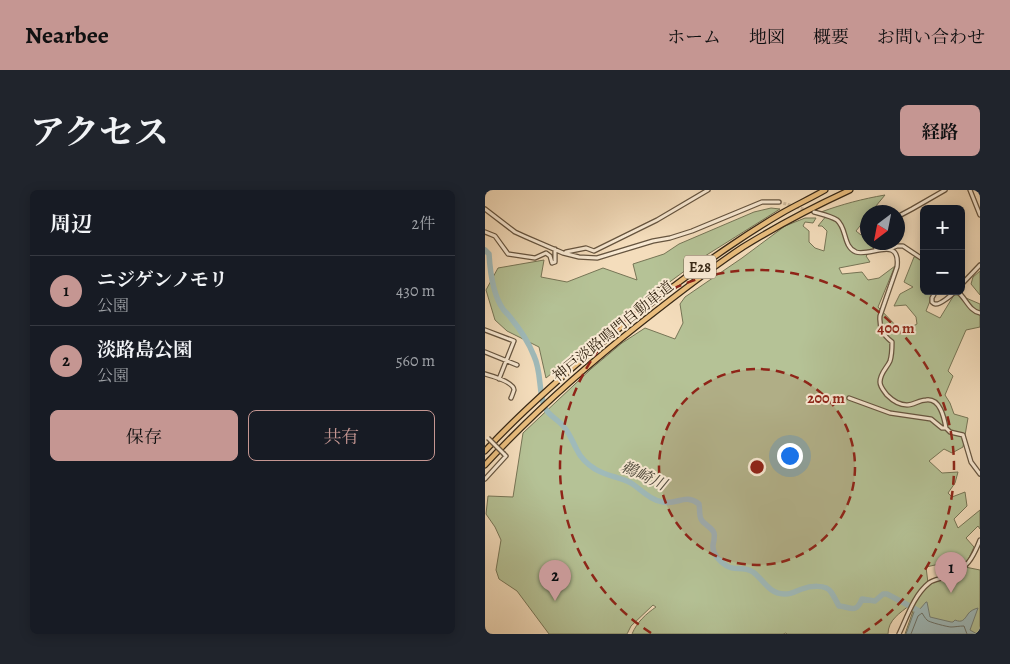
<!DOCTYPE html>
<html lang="ja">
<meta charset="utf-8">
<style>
:root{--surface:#171b24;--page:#20242c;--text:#f1f3f6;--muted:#9ea1a6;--line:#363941;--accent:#c59692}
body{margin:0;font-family:Alegreya,"Noto Serif JP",serif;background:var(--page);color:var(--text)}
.controls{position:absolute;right:15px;top:15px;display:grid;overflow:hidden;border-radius:8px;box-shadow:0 2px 12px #0003}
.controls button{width:45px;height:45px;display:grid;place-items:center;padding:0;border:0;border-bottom:1px solid var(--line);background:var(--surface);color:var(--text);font:25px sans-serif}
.compass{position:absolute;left:375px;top:15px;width:45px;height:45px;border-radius:50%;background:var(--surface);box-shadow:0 2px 12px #0003;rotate:212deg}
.you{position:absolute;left:304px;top:265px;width:18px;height:18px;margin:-12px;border:4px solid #fff;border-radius:50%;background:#1a73e8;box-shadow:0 0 0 8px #1a73e833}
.badge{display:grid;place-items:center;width:32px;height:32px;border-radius:50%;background:var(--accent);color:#111;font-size:16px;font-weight:700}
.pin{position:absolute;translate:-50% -41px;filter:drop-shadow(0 1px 2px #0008)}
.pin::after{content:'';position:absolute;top:26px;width:18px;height:15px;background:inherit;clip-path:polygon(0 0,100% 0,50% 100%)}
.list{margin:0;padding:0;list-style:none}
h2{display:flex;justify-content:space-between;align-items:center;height:65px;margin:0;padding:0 20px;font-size:21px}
h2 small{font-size:16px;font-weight:400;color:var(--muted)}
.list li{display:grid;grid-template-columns:32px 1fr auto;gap:15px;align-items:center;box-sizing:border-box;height:70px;padding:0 20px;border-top:1px solid var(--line)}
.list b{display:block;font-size:19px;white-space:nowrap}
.list p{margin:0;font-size:16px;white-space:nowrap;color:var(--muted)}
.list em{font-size:16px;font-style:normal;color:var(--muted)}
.actions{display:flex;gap:10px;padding:15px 20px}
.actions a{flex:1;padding:11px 0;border:1px solid var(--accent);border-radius:8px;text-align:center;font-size:18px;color:var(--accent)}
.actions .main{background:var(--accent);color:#111}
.map{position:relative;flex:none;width:495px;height:444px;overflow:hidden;border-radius:8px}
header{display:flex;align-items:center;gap:30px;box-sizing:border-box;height:70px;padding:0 25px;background:var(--accent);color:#111}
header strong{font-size:24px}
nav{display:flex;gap:28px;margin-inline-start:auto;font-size:18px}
.intro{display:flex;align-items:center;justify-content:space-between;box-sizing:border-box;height:120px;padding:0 30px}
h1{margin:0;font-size:35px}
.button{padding:12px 22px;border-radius:8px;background:var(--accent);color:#111;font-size:18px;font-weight:700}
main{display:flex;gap:30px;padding:0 30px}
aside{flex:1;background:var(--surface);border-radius:8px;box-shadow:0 2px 12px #0003}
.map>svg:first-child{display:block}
</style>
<header>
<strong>Nearbee</strong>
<nav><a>ホーム</a><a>地図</a><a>概要</a><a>お問い合わせ</a></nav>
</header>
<div class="intro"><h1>アクセス</h1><a class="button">経路</a></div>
<main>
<aside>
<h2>周辺<small>2件</small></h2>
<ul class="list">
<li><span class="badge">1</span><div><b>ニジゲンノモリ</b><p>公園</p></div><em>430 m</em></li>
<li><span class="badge">2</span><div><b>淡路島公園</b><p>公園</p></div><em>560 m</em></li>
</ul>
<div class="actions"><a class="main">保存</a><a>共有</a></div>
</aside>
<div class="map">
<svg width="495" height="444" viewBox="0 0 495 444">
<rect width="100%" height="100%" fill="#f4ddbc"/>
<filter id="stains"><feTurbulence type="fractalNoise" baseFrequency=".004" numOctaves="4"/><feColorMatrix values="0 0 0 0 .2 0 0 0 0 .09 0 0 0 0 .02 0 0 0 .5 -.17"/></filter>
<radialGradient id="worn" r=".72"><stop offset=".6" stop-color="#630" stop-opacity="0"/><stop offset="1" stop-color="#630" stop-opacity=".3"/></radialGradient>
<!-- green -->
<path fill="#b5c296" stroke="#767556" d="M 400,5 L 386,22 L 382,22 L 382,27 L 371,41 L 376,45 L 382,40 L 382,52 L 395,53 L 381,66 L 385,72 L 354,78 L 357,84 L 377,82 L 383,90 L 394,88 L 410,76 L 393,117 L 417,142 L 432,134 L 431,127 L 421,115 L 409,116 L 415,104 L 428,97 L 419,92 L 429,67 L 439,63 L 439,101 L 449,101 L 441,121 L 455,128 L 469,105 L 474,105 L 495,114 L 495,137 L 481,140 L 463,181 L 468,186 L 460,205 L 465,213 L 469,224 L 483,228 L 478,257 L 467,263 L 459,259 L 444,271 L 457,283 L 473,282 L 470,293 L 463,303 L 467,307 L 480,302 L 482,316 L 469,329 L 473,338 L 495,320 L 495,339 L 493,336 L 481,348 L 489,357 L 483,370 L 469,380 L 459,373 L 441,377 L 443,393 L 480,377 L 495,380 L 495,444 L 420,444 L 429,418 L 425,415 C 415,423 403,430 403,444 L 302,444 L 301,443 L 298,444 L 147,444 C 152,432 161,424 171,417 L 168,415 L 146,436 L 142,444 L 64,444 L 32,401 L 14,389 L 11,380 L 16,350 L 10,337 L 1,324 L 3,306 L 28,307 L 38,243 L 106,179 L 137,153 L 160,138 L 190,149 L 198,133 L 195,114 L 200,107 L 257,68 L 300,36 L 320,28 L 331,28 L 328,33 L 320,32 L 318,36 L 324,41 L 324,52 L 330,58 L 339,61 L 342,41 L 337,36 L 333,36 L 342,25 L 336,22 C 358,14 377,9 400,5 Z
M 286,18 L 295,19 L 220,66 L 137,127 L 61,188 L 54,157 L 22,141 L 10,130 L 1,100 L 13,78 L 59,70 L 56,87 L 82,92 L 118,78 L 152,90 L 148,74 L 179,64 L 194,54 L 269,22 Z
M 495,81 L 495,105 L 486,94 L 488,87 Z"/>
<!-- water -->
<path fill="#9fbaba" stroke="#758078" d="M 441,412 L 442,412 L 445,427 L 466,432 L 468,432 L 470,430 C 477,433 479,430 483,424 C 485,421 489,419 493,418 L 485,440 L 492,444 L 421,444 L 429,422 L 432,419 L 435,419 Z"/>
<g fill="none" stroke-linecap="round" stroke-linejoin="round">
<!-- shore -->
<path stroke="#6b7168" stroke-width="1" d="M 426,444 L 433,426 L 437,423 C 439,426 440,428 442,430 C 443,432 463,437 466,437 C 470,437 474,436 479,436 L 482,444"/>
<!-- river -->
<path stroke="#9fbaba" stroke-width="5.5" d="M 0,60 L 4,64 C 5,80 8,105 18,119 C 20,122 23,124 25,127 C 35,139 44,153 49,166 C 57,183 53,202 60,218 C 64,226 74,230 79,237 C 85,244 88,253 92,260 C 95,267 103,275 110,279 C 121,286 134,287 146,293 C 157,300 165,310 178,312 C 193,315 200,303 214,314 C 215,319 214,325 216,329 C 219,335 227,337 229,343 C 230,347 229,351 228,355 C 227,364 235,372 242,376 C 250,381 258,376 268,382 C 279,390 283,403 299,404 C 305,405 311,401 317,399 C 325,396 341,394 346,402 C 349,406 351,411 354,416 C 366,417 371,424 377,409 L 390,411 L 398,404 L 402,404 L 434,421"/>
<!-- minor-tunnel -->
<path stroke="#ceb99b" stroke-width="3" stroke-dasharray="3 1.5" stroke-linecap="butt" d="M 294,12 L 329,22"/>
<defs>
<path id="minor" d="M 485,0 L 495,25
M 0,19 L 30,42 L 41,47 L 78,63 L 94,67 L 112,68 L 168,51 L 185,48 L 207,41 L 277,12 L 294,12
M 329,22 C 336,24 346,26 352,30 C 362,38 358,57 371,62 C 385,67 416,45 412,77 L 395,126 C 394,138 398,145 407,152 C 407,158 407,165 405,171 C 402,178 395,183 395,192 C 395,197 399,201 402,205 C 408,211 414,215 422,215 C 429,215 434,210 441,210 C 455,208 459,227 461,238
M 412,27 L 427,19 L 460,0
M 0,42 L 10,46 L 23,64 L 50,68 L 61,63 L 65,66 L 67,73 L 70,72 L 70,59
M 389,52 L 391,60
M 404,59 L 412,56 L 418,56 L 439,70
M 81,62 L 101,58 L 109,61 L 172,30 L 223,0
M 476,95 L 495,75
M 451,101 L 447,108 L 447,112 C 448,113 449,114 450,114 C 455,115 467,105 470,101
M 472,101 C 481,108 484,121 495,123
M 0,140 L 29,151 L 14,189
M 0,162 L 32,175
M 0,184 C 7,186 29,192 29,200 C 28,203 27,206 26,208
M 364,208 L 405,223 L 446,229 L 457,238 L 461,238 L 465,242 L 478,245 L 486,272 L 495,284
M 0,289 L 21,266 L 19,264
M 414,444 C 422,427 429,405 444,393 C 449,389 456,389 463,386 C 482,379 488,368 495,350"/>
<path id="highway" d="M 0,261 C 35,223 75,188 114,155 C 157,119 202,85 248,54 C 264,43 280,33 297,23 C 311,15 326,8 340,0
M 0,275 C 48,223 101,176 157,132 C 190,106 223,80 258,57 C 292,36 328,17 365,0"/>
</defs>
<!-- minor casing -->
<use href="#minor" stroke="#665540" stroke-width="5.5"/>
<!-- highway casing -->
<use href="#highway" stroke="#372816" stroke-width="7"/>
<!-- minor -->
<use href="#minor" stroke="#f8e9d3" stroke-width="3"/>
<!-- highway -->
<use href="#highway" stroke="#eabe7e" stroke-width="4.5"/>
<defs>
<path id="minor-bridge" d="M 3,248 L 19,264"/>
</defs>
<!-- minor-bridge casing -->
<use href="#minor-bridge" stroke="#665540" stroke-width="5.5" stroke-linecap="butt"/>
<!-- minor-bridge -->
<use href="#minor-bridge" stroke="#f8e9d3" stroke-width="3"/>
</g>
<!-- distance rings -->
<circle cx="272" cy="277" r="98" fill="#8f2418" fill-opacity=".12"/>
<g fill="none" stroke="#8f2418" stroke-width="2.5" stroke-dasharray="9 6">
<circle cx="272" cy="277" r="98"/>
<path d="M166 443A197 197 0 1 1 378 443"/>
</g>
<g text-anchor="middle" stroke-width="4" stroke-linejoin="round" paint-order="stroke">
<!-- shield labels -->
<rect fill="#f8e9d3" stroke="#71624f" stroke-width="1" x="199" y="65.5" width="32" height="23" rx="4"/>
<g font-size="14" font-weight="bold" fill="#372816">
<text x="215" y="82">E28</text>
</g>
<!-- street labels -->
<g font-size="15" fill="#372816" stroke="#f8e9d3">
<text transform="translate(128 141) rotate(-39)" y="5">神戸淡路鳴門自動車道</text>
</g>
<!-- water labels -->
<g font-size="16" font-style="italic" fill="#514c3f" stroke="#f8e9d3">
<text transform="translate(159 285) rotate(25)" y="6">鵜崎川</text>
</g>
</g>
<circle cx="272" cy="277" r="8" fill="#8f2418" stroke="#f8e9d3" stroke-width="2.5"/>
<g font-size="15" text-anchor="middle" font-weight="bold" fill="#8f2418" stroke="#f8e9d3" stroke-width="4" stroke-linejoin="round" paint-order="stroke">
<text x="411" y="143">400 m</text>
<text x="341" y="213">200 m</text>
</g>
<rect width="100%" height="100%" filter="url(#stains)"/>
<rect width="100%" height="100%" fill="url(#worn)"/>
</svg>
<div class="controls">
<button>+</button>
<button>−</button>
</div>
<svg class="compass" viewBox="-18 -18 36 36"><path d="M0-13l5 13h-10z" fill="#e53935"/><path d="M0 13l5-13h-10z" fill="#9ea1a6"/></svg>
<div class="you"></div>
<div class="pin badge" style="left:466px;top:403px">1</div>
<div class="pin badge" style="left:70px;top:411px">2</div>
</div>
</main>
